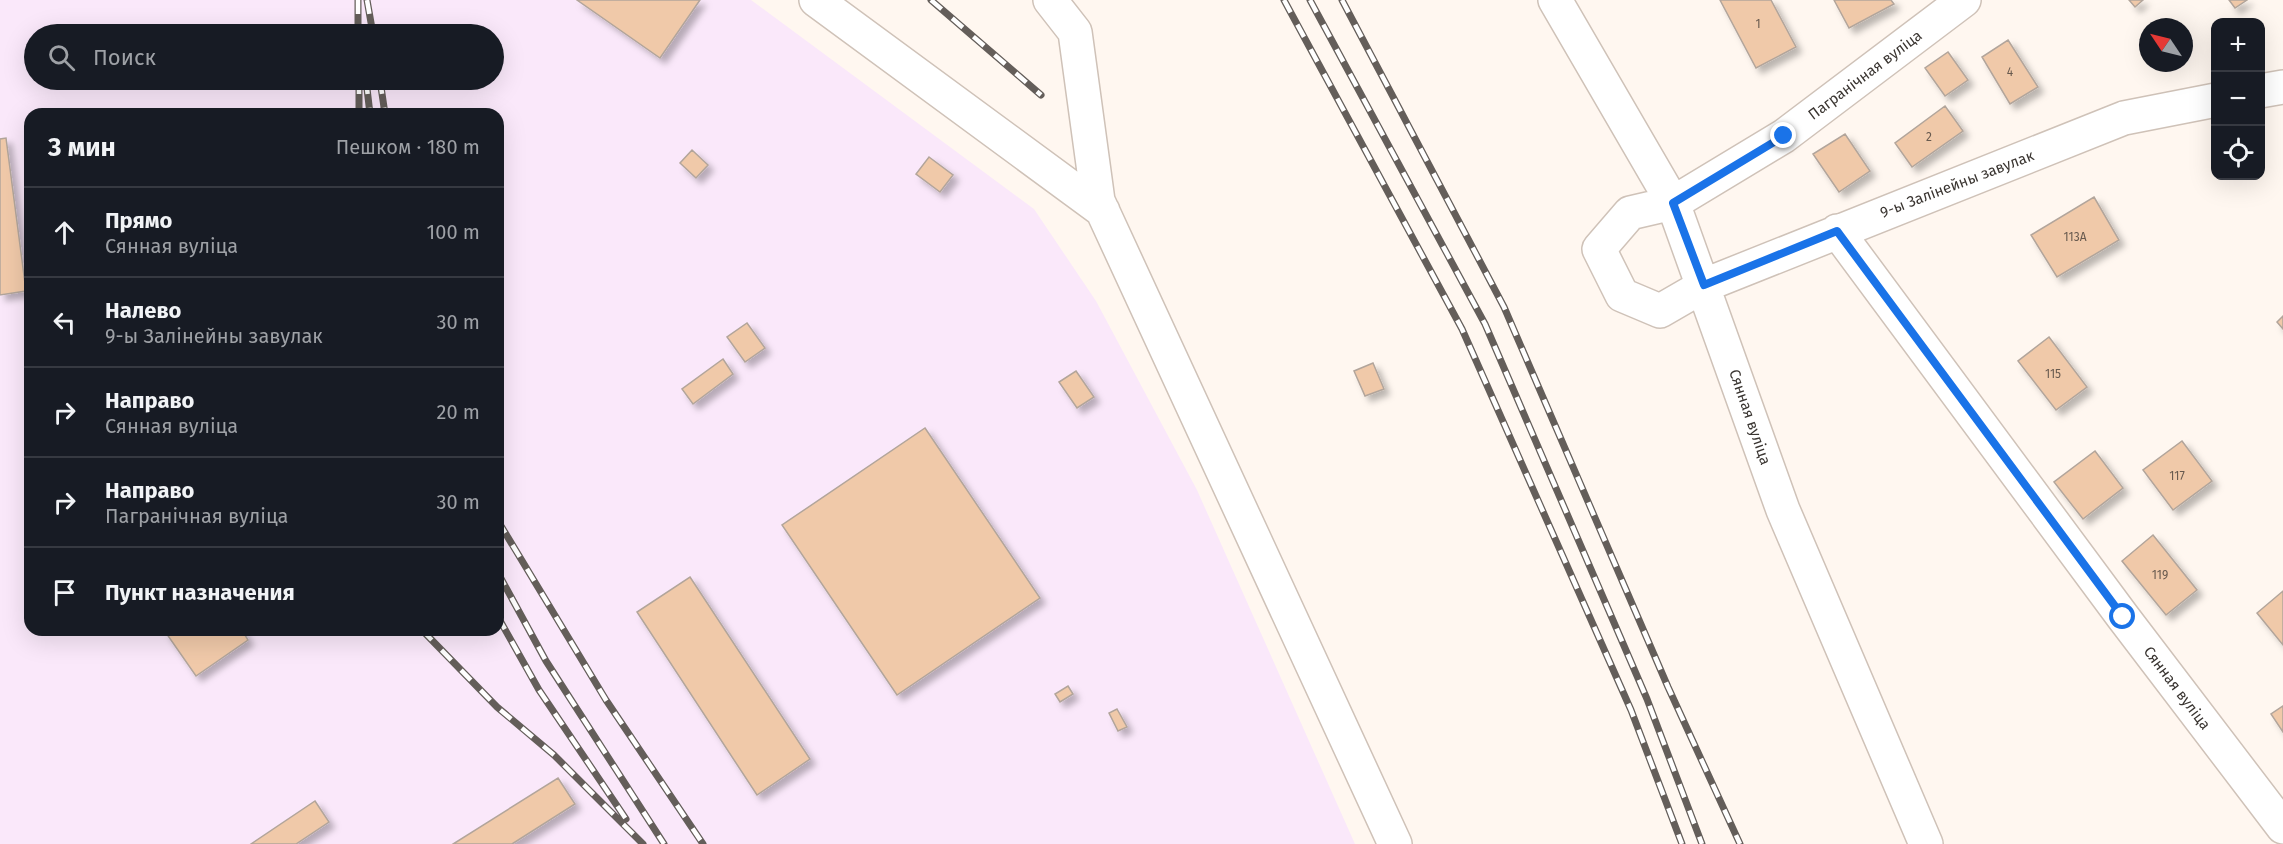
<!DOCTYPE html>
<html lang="ru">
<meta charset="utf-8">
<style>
:root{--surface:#171b24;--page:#242831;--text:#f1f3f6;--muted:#9ea1a6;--line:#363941}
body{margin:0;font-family:"Fira Sans",sans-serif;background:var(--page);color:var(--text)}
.controls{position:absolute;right:18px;top:18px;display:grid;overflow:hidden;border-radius:12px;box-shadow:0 6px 24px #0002}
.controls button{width:54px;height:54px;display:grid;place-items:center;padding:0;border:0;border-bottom:2px solid var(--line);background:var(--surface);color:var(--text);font:30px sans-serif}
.compass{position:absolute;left:2139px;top:18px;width:54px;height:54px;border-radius:50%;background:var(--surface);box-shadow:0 6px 24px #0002;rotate:305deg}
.stop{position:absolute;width:18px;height:18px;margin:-14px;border:4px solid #1a73e8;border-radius:50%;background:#fff}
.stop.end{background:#1a73e8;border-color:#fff;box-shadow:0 2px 6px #0008}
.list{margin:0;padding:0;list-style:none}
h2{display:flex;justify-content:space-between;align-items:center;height:78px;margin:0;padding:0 24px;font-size:26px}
h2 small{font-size:20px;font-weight:400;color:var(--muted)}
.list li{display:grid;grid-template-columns:39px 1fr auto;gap:18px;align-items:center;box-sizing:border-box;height:90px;padding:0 24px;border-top:2px solid var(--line)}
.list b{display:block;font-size:22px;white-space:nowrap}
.list p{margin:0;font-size:20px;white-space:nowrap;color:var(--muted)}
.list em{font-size:20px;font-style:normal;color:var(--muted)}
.icon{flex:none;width:33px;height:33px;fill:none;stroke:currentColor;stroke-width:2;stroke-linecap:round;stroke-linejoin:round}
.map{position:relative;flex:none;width:2283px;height:844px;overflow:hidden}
.search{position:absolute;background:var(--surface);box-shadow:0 6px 24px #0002;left:24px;top:24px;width:480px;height:66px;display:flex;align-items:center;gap:15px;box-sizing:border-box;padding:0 21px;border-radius:33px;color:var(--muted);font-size:22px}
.panel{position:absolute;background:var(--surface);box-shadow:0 6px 24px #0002;left:24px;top:108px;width:480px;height:528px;border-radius:18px}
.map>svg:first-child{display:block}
</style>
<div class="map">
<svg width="2283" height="844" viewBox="0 0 2283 844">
<defs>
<filter id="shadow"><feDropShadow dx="5.5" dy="5.5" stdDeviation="3" flood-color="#0004"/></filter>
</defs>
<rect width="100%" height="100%" fill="#fff7f0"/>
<!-- industrial -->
<path fill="#fae8fa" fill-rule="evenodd" d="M 0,0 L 751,0 L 1034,209 L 1096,301 L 1197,490 L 1355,844 L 0,844 ZM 34,34 L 494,34 L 494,80 L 34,80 ZM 30,114 L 498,114 L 498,630 L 30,630 Z"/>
<!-- building -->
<path fill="#f0c9a9" stroke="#b2a59b" stroke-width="1.5" filter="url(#shadow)" d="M 577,0 L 700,0 L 660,58 Z
M 1720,0 L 1771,0 L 1796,47 L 1756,68 Z
M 1834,0 L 1891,0 L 1894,4 L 1849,28 Z
M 2129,0 L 2143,0 L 2135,7 Z
M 2229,0 L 2247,0 L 2235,8 Z
M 2008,40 L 2038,87 L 2010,104 L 1982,57 Z
M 1948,52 L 1968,80 L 1945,96 L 1925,68 Z
M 1945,106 L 1963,131 L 1912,167 L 1895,143 Z
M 1845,134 L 1870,171 L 1839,192 L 1813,154 Z
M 6,138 L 26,291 L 0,295 L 0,139 Z
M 692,150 L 708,165 L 696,178 L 680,163 Z
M 929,157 L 953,175 L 940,192 L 916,174 Z
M 2094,197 L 2119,240 L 2057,277 L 2031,235 Z
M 2283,316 L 2283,329 L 2277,322 Z
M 747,323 L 765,348 L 745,362 L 727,337 Z
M 2049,337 L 2087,387 L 2056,410 L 2018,361 Z
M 723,359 L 733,374 L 693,404 L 682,389 Z
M 1373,363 L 1384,389 L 1365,396 L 1354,371 Z
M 1076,371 L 1094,397 L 1077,408 L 1059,382 Z
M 925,428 L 1040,598 L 897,695 L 782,525 Z
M 2182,441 L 2212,481 L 2173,510 L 2143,470 Z
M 2095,451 L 2123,488 L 2083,519 L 2054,482 Z
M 2153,535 L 2197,590 L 2166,615 L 2122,561 Z
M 690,577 L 810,759 L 757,795 L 637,612 Z
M 2283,591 L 2283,645 L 2257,613 Z
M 164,630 L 242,630 L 248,640 L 196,676 Z
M 1068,686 L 1073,694 L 1060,702 L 1055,694 Z
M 2283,706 L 2283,732 L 2271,714 Z
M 1117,709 L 1127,727 L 1118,731 L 1109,713 Z
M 558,778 L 575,804 L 512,844 L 453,844 Z
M 315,801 L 329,822 L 296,844 L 251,844 Z"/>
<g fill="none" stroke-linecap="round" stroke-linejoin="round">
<defs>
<path id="minor" d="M 816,0 L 1103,211
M 1050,0 L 1075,32 L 1098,201 L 1395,844
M 1555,0 L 1673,203 L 1783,510 L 1926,844
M 1964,0 L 1784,136 L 1673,203 L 1630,213 L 1599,249 L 1622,295 L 1660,311 L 1705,285 L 2124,118 L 2216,100
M 2260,91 L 2283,87
M 1837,231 L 2123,617 L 2283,827"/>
</defs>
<!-- minor casing -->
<use href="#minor" stroke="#cfc2b8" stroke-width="36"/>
<!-- minor -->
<use href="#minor" stroke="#fff" stroke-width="33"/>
<defs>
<path id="rail" d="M 358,0 L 358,34
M 367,0 L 373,34
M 931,0 L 1041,95
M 1284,0 L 1462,329 L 1631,710 L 1682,844
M 1310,0 L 1485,324 L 1647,699 L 1702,844
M 1342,0 L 1504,307 L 1668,687 L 1740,844
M 359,80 L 359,114
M 366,80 L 370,114
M 380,80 L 385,114
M 498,521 L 606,700 L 703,844
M 498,573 L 546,661 L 664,844
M 498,617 L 539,690 L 626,819
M 422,630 L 497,707 L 554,755 L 643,844"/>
</defs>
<!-- rail casing -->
<use href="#rail" stroke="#645e5a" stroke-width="7"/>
<!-- rail -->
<use href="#rail" stroke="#fff" stroke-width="4.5" stroke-dasharray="14" stroke-linecap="butt"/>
</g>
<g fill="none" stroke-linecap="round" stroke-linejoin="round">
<!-- route -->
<path stroke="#1a73e8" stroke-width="8" d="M 1784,136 L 1673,203 L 1704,285 L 1837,231 L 2123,617"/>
</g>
<g text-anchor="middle" stroke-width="5" stroke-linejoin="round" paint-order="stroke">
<!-- number labels -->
<g font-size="12" fill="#685a4f">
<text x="1758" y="28">1</text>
<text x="2010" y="76">4</text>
<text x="1929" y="141">2</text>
<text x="2075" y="241">113А</text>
<text x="2053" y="378">115</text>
<text x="2177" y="480">117</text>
<text x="2160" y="579">119</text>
</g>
<!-- street labels -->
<g font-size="15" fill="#3a3531" stroke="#fff">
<text transform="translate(1865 75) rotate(-37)" y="5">Пагранічная вуліца</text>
<text transform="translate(1957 184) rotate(-21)" y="5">9-ы Залінейны завулак</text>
<text transform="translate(1750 417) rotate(71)" y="5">Сянная вуліца</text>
<text transform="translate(2177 688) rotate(53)" y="5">Сянная вуліца</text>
</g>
</g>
</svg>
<div class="controls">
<button>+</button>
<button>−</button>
<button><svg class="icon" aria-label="locate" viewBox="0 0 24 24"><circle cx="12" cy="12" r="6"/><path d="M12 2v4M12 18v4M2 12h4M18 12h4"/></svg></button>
</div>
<svg class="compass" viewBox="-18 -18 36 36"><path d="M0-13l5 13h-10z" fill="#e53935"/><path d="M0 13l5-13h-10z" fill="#9ea1a6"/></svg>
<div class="stop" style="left:2123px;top:617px"></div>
<div class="stop end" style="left:1784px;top:136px"></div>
<div class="search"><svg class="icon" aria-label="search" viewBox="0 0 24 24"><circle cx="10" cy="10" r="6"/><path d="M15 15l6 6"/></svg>Поиск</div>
<section class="panel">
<h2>3 мин<small>Пешком · 180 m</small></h2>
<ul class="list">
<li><svg class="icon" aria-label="ahead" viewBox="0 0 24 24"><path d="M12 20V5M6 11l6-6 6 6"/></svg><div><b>Прямо</b><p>Сянная вуліца</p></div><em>100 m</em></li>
<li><svg class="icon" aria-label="left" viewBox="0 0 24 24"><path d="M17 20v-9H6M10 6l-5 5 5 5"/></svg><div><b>Налево</b><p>9-ы Залінейны завулак</p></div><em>30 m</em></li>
<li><svg class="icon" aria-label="right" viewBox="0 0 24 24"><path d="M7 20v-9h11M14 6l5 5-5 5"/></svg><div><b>Направо</b><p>Сянная вуліца</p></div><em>20 m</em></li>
<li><svg class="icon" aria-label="right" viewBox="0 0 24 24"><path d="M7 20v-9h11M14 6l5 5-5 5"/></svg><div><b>Направо</b><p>Пагранічная вуліца</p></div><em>30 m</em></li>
<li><svg class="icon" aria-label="arrive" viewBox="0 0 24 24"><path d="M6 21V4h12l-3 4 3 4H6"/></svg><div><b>Пункт назначения</b></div></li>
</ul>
</section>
</div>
